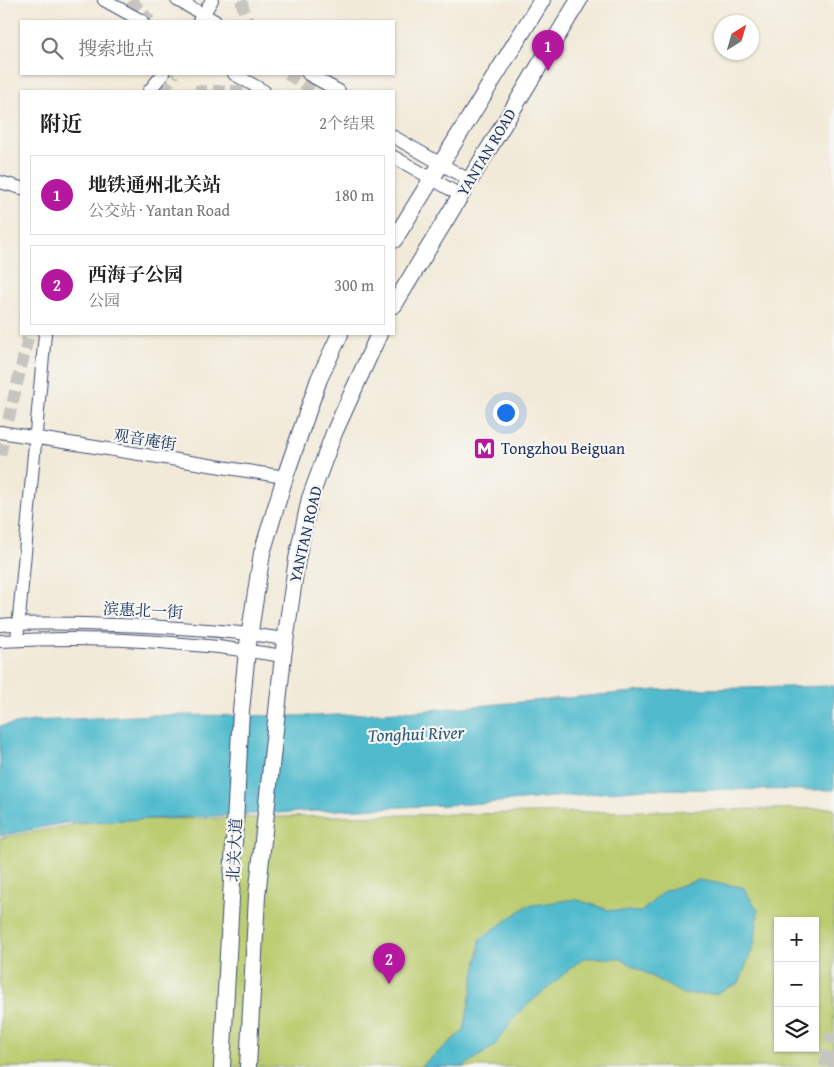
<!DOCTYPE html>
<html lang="zh">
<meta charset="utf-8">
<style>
:root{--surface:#fff;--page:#f2f2f2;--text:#222;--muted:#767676;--line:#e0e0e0;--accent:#b5179e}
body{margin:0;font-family:"Gentium Book Plus","Noto Serif SC",serif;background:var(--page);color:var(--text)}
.controls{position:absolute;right:15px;bottom:15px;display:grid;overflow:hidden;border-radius:0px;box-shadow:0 1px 4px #0004}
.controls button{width:45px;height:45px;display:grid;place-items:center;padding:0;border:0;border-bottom:1px solid var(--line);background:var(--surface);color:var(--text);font:25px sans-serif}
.compass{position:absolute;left:714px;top:15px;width:45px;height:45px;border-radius:50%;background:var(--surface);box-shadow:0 1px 4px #0004;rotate:37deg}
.you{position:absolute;left:505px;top:412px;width:18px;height:18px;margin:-12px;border:4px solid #fff;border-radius:50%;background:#1a73e8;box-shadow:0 0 0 8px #1a73e833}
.badge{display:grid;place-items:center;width:32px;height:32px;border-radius:50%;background:var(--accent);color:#fff;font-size:16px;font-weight:700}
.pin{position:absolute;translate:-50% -41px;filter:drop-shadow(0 1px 2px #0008)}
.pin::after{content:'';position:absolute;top:26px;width:18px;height:15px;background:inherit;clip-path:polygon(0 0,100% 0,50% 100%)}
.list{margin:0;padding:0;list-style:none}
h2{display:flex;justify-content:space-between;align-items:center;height:65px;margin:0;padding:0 20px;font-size:21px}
h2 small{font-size:16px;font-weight:400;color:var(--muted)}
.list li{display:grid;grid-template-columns:32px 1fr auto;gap:15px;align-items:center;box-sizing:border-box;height:80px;margin:0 10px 10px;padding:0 10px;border:1px solid var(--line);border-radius:0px}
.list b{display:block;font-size:19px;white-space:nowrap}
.list p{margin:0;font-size:16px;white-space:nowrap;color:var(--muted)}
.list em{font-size:16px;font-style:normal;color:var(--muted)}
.icon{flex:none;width:28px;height:28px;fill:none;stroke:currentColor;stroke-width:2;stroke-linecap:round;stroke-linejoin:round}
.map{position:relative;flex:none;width:834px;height:1067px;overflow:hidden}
.search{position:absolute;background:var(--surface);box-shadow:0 1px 4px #0004;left:20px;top:20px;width:375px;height:55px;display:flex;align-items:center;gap:12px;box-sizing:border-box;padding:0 18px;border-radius:0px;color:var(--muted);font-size:19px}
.panel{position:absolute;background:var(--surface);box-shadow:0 1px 4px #0004;left:20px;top:90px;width:375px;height:245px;border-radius:0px}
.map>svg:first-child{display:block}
</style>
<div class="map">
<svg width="834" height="1067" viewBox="0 0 834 1067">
<rect width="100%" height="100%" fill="#f6f6f2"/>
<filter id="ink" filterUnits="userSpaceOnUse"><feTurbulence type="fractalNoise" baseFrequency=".02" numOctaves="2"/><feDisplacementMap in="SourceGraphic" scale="10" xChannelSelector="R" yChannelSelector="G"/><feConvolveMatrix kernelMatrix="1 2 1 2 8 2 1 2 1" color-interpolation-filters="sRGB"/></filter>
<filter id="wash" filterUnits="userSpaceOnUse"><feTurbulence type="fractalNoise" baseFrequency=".0096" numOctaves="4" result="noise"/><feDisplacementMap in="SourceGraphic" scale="20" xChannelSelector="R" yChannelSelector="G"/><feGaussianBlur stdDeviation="1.12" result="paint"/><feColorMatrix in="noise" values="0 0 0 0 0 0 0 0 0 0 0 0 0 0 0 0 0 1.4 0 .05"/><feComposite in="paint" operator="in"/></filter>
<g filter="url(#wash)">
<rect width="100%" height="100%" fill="#f2ead8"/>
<!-- green -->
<path fill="#bbcc70" stroke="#6b7e67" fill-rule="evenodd" d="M 834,808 L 834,1067 L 0,1067 L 0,838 L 100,820 ZM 778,921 L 815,921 L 815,1048 L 778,1048 Z"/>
<!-- water -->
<path fill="#51bbcd" stroke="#367596" d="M 834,686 L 834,790 L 644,789 L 487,803 L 64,823 L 0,836 L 0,726 L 35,721 L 154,715 L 316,716 L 419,711 L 656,690 Z
M 698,880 L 743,887 L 758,910 L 755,942 L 739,983 L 715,994 L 683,994 L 619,958 L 583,958 L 518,1013 L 494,1046 L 463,1067 L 419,1067 L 429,1060 L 464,1030 L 479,951 L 480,939 L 527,906 L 575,899 L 609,910 L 641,912 L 664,891 Z"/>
</g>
<g filter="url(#ink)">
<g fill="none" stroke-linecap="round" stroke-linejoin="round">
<!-- minor-tunnel -->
<path stroke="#c7c5c0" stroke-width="12" stroke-dasharray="12 6" stroke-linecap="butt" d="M 131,0 L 150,21
M 241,0 L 247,21
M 287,74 L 316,91
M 163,91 L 174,74
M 195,91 L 254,91
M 0,455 L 29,334"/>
<!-- major-tunnel -->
<path stroke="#c7c5c0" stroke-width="16" stroke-dasharray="16 8" stroke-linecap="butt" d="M 827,1067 L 834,1033"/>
<defs>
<path id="minor" d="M 104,0 L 142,21
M 177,0 L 215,21
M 199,21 L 212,0
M 234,74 L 264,91
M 308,74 L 339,91
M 149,91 L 163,74
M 394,137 L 469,180
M 394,157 L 460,195
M 0,182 L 21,188
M 0,432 L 285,477
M 0,625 C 39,622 79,624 118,625 C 174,627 230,630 285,639
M 17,640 L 45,334
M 0,641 C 94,636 190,641 283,656"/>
<path id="major" d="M 394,240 L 542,0
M 394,305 L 579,0
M 222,1067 L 241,711 L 247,651 L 262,553 L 285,477 L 319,379 L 340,334
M 248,1067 L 257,896 L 283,656 L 297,559 L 310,498 L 334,433 L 379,334"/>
</defs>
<!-- minor casing -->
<use href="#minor" stroke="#3b4b70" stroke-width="14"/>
<!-- major casing -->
<use href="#major" stroke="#3b4b70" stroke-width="18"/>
<!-- minor -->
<use href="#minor" stroke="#fff" stroke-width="12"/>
<!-- major -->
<use href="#major" stroke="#fff" stroke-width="16"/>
</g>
</g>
<!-- icons -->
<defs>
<symbol id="metro-square" viewBox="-11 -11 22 22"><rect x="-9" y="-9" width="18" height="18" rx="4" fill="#b5179e" stroke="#f6f6f2"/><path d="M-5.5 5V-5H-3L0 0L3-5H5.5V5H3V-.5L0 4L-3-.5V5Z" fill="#fff"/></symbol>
</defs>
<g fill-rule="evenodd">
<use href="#metro-square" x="472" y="436" width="25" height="25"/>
</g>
<g text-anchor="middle" stroke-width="4.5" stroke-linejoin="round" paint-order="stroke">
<!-- street labels -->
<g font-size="16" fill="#1b2f5e" stroke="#f6f6f2">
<text transform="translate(486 152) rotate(-59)" y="6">YANTAN ROAD</text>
<text transform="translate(145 439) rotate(9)" y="6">观音庵街</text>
<text transform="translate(305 534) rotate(-77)" y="6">YANTAN ROAD</text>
<text transform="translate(143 610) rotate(3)" y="6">滨惠北一街</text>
<text transform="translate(234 850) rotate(-87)" y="6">北关大道</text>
</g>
<!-- poi labels -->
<g font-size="16" fill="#1b2f5e" stroke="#f6f6f2" text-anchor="start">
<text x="501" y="454">Tongzhou Beiguan</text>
</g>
<!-- water labels -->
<g font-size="18" font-style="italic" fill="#2b597f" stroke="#f6f6f2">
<text transform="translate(416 734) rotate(-2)" y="6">Tonghui River</text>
</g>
</g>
</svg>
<div class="controls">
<button>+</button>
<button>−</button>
<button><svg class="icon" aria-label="layers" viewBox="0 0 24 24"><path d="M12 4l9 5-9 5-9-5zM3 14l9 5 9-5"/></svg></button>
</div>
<svg class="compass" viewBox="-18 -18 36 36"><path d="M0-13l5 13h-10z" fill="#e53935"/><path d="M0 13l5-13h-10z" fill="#767676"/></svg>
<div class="you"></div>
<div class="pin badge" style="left:548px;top:71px">1</div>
<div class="pin badge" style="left:389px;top:984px">2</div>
<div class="search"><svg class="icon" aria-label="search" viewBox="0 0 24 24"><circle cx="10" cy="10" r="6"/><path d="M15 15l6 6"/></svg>搜索地点</div>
<section class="panel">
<h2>附近<small>2个结果</small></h2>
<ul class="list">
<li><span class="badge">1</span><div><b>地铁通州北关站</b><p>公交站 · Yantan Road</p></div><em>180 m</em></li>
<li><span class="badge">2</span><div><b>西海子公园</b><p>公园</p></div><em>300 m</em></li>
</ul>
</section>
</div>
